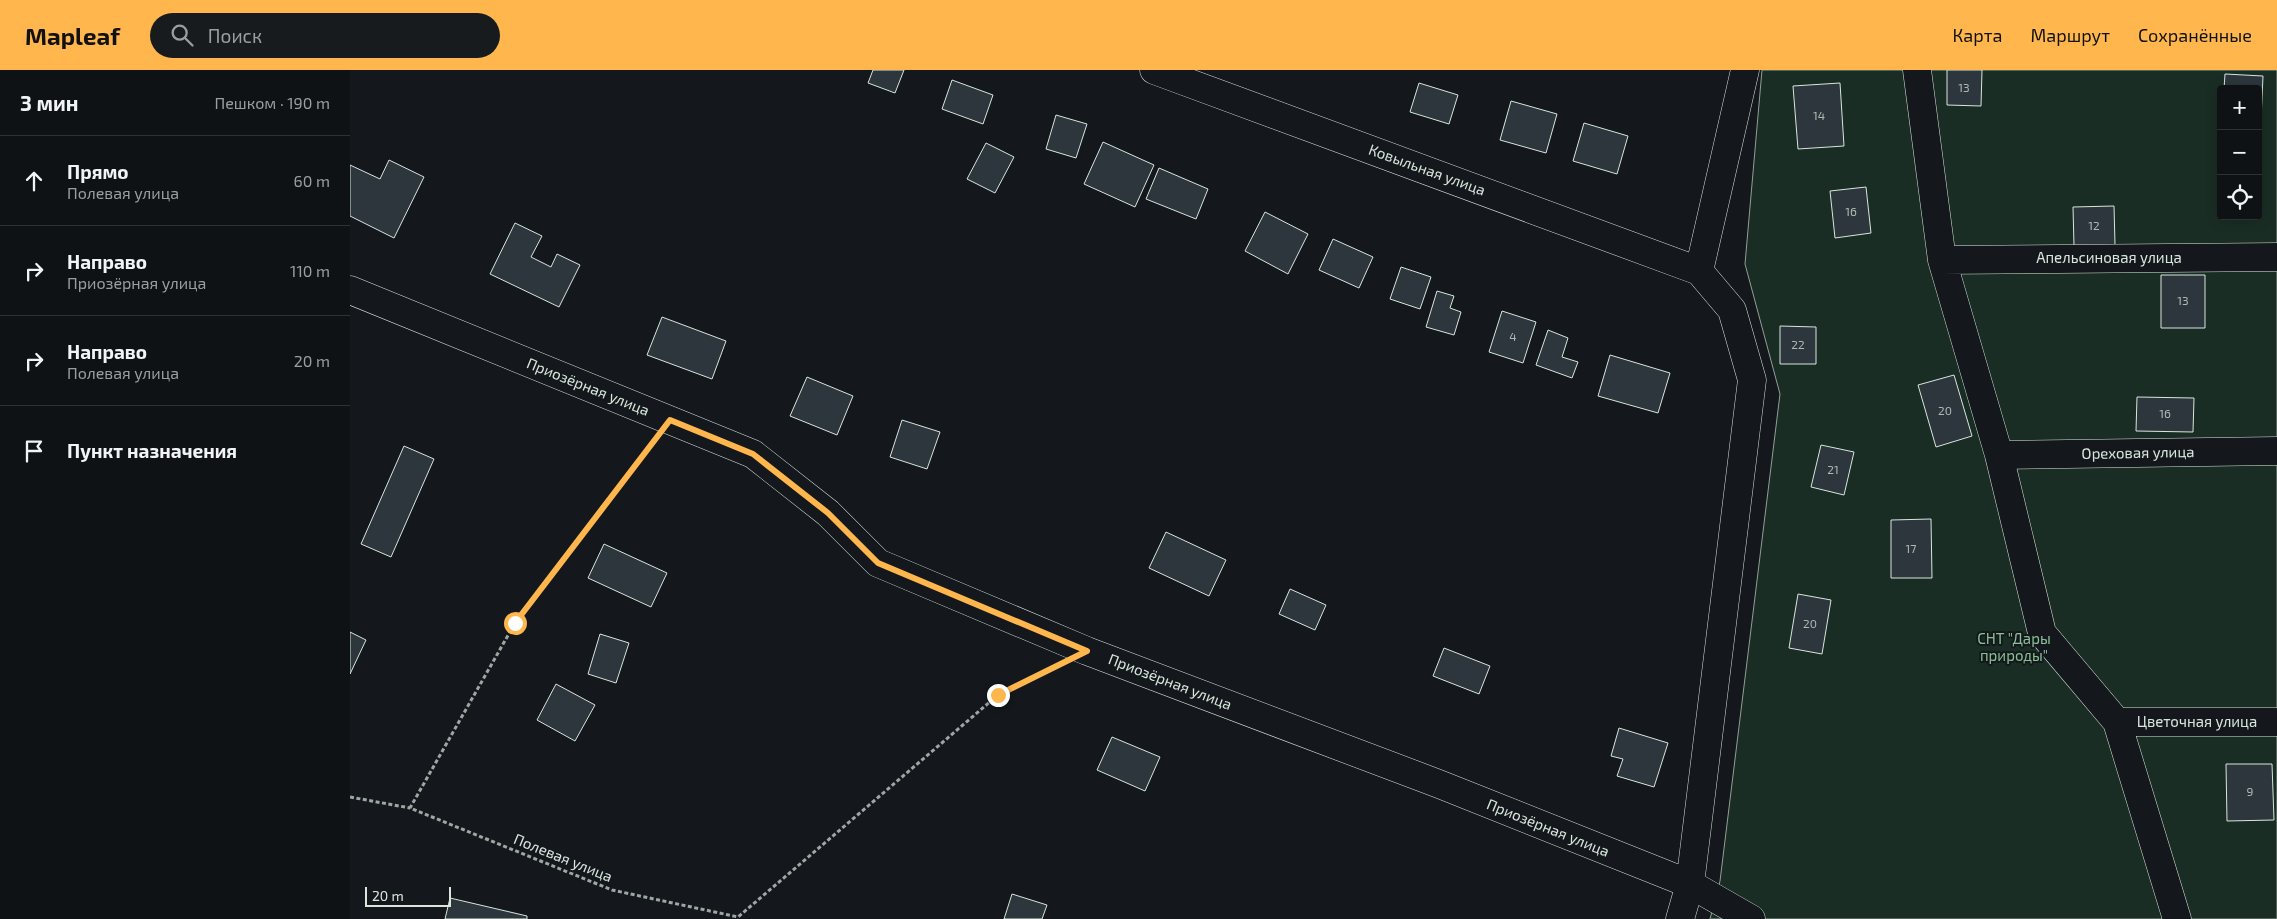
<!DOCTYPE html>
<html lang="ru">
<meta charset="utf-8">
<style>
:root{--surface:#0f1215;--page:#181b1e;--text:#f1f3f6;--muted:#9b9ea0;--line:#2f3234;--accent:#ffb74d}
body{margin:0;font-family:"Exo 2",sans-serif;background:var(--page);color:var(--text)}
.controls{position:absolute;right:15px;top:15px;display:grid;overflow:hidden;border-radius:5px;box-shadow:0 2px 12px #0003}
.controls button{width:45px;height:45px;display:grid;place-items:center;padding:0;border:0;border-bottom:1px solid var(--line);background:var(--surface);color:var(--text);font:25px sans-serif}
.scale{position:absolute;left:15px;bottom:12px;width:86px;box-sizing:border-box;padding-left:5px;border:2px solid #d8e6dc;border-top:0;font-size:14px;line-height:18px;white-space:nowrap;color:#d8e6dc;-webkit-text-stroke:4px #14181c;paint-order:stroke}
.stop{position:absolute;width:15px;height:15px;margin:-11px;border:4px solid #ffb74d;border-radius:50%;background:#fff}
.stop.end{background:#ffb74d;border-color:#fff;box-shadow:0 1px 5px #0008}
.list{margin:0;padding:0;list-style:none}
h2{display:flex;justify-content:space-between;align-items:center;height:65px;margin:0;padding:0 20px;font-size:21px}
h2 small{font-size:16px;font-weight:400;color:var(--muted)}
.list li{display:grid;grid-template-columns:32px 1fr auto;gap:15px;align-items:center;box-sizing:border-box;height:90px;padding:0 20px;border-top:1px solid var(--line)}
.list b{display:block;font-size:19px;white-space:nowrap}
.list p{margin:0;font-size:16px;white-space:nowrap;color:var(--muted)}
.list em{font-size:16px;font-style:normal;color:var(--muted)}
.icon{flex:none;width:28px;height:28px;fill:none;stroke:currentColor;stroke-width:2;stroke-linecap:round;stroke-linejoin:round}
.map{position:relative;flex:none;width:1927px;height:849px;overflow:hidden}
header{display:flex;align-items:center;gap:30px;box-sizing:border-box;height:70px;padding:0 25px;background:var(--accent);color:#111}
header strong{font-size:24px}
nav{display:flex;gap:28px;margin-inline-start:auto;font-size:18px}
.search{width:350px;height:45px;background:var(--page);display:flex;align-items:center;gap:12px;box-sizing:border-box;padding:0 18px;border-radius:28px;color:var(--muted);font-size:19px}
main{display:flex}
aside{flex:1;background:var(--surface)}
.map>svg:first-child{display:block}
</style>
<header>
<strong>Mapleaf</strong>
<div class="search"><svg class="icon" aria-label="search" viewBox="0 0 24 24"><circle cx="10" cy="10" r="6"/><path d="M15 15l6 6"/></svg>Поиск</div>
<nav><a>Карта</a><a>Маршрут</a><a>Сохранённые</a></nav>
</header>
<main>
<aside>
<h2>3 мин<small>Пешком · 190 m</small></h2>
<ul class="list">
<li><svg class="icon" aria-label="ahead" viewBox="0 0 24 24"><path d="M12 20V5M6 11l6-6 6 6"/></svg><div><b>Прямо</b><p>Полевая улица</p></div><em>60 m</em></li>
<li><svg class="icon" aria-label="right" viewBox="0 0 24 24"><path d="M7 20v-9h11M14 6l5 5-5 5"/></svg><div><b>Направо</b><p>Приозёрная улица</p></div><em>110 m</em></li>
<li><svg class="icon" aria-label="right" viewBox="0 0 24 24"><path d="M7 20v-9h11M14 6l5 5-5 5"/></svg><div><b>Направо</b><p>Полевая улица</p></div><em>20 m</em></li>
<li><svg class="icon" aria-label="arrive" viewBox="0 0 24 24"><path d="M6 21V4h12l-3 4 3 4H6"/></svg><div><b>Пункт назначения</b></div></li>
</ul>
</aside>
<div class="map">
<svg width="1927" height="849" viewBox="0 0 1927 849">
<rect width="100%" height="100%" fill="#14181c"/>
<!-- green -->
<path fill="#1a2d24" stroke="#939e99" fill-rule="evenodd" d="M 1412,0 L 1927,0 L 1927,849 L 1360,849 L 1370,811 L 1430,324 L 1395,194 ZM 1871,19 L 1908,19 L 1908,146 L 1871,146 Z"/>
<!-- building -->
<path fill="#2c363c" stroke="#d8e6dc" d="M 523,0 L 554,0 L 545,23 L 518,13 Z
M 1597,0 L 1632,0 L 1631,36 L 1597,35 Z
M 1875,4 L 1913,6 L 1911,50 L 1908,50 L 1908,19 L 1874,19 Z
M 602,10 L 643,25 L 633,54 L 592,39 Z
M 1069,13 L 1108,25 L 1099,54 L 1060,42 Z
M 1490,13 L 1494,76 L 1448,79 L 1443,16 Z
M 1161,31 L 1207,44 L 1196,83 L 1150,70 Z
M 706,45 L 737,54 L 726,88 L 696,79 Z
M 1234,53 L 1278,66 L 1267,104 L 1223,91 Z
M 753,72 L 804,95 L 785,137 L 734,114 Z
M 636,73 L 664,87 L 645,123 L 617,109 Z
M 39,90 L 74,107 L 44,168 L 0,146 L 0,95 L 30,109 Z
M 809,98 L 858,119 L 846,149 L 796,129 Z
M 1516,117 L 1521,163 L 1485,168 L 1480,121 Z
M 1764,136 L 1765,175 L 1724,176 L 1723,137 Z
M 915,142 L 958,164 L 938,204 L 895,181 Z
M 165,153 L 192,166 L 181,187 L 201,197 L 207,184 L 230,195 L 209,237 L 140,204 Z
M 983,169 L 1023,187 L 1009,218 L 969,200 Z
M 1051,197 L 1081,207 L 1070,239 L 1040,229 Z
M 1811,205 L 1855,205 L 1855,258 L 1811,258 Z
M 1087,221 L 1104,226 L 1100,238 L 1111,242 L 1104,265 L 1076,257 Z
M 1152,241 L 1186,252 L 1173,293 L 1139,282 Z
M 312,247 L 376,271 L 362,309 L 297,285 Z
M 1430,256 L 1466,257 L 1466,294 L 1430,294 Z
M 1198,260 L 1218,268 L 1212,287 L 1228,292 L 1222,308 L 1186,295 Z
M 1260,285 L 1320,303 L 1308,343 L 1248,326 Z
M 1604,305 L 1622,366 L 1586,377 L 1568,315 Z
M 457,307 L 503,326 L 487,365 L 440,346 Z
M 1787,327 L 1844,328 L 1843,362 L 1786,361 Z
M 552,350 L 590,362 L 577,399 L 540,387 Z
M 1471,375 L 1504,382 L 1494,425 L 1461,417 Z
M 54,376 L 84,389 L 41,487 L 11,474 Z
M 1581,449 L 1582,508 L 1541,508 L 1541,450 Z
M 816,462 L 876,490 L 859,526 L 799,498 Z
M 254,474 L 317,503 L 301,537 L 238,508 Z
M 940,519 L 976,535 L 965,560 L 929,544 Z
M 1448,524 L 1481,530 L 1472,584 L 1439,578 Z
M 0,562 L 16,570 L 0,604 Z
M 250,564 L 279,573 L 266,613 L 238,604 Z
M 1094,578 L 1140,596 L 1129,624 L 1083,606 Z
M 206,614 L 245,635 L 225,671 L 187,650 Z
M 1269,658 L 1318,673 L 1304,717 L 1267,706 L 1273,689 L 1261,686 Z
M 762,667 L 810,687 L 795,721 L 747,700 Z
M 1876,694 L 1922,694 L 1924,750 L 1877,751 Z
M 662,824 L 697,835 L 692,849 L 654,849 Z
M 100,828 L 177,846 L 177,849 L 95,849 Z"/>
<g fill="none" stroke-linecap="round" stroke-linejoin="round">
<defs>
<path id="minor" d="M 804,0 L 1349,201
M 1567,0 L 1592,190 L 1649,385 L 1692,563 L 1767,652 L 1827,849
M 1592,190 L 1927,187
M 0,220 L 403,384 L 478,443 L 528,493 L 737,581 L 1089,714 L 1340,814 L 1401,849
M 1649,385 L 1927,381
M 1767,652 L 1927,652
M 1330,849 L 1340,814 L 1402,310 L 1382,240 L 1349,201 L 1395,0"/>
</defs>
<!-- minor casing -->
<use href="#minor" stroke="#d8e6dc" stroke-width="29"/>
<!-- path -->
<path stroke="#9da8a2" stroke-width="3" stroke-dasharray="4 2.5" stroke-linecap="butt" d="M 302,373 L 165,553 L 60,738 L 262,820 L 388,847 L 648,625 L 703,598
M 0,727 L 60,738"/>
<!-- minor -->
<use href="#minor" stroke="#14181c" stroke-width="28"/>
</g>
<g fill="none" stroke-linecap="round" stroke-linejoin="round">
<!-- route -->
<path stroke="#ffb74d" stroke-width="6" d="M 165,553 L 320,350 L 403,384 L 478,443 L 528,493 L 737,581 L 648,625"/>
</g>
<g text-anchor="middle" stroke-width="4" stroke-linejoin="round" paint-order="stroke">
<!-- number labels -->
<g font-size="12" fill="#adbab4">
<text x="1614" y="22">13</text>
<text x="1469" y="50">14</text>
<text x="1501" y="146">16</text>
<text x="1744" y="160">12</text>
<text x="1833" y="235">13</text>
<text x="1163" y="271">4</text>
<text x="1448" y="279">22</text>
<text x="1595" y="345">20</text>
<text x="1815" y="348">16</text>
<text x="1483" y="404">21</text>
<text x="1561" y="483">17</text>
<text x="1460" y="558">20</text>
<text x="1900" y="726">9</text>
</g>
<!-- street labels -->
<g font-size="15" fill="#d8e6dc" stroke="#14181c">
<text transform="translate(1077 100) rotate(20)" y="5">Ковыльная улица</text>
<text x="1759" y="193">Апельсиновая улица</text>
<text transform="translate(238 317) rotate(22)" y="5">Приозёрная улица</text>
<text transform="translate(1788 383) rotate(-1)" y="5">Ореховая улица</text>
<text transform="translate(820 612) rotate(21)" y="5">Приозёрная улица</text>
<text x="1847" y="657">Цветочная улица</text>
<text transform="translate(1198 758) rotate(22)" y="5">Приозёрная улица</text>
<text transform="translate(213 788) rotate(22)" y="5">Полевая улица</text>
</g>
<!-- park labels -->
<g font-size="15" fill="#8ac095" stroke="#14181c">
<text x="1664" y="574">СНТ "Дары<tspan x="1664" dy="17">природы"</tspan></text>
</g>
</g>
</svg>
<div class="controls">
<button>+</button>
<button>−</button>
<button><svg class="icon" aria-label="locate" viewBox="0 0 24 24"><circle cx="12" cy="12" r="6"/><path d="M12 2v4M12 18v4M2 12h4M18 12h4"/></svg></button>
</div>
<div class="scale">20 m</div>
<div class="stop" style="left:165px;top:553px"></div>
<div class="stop end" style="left:648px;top:625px"></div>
</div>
</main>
